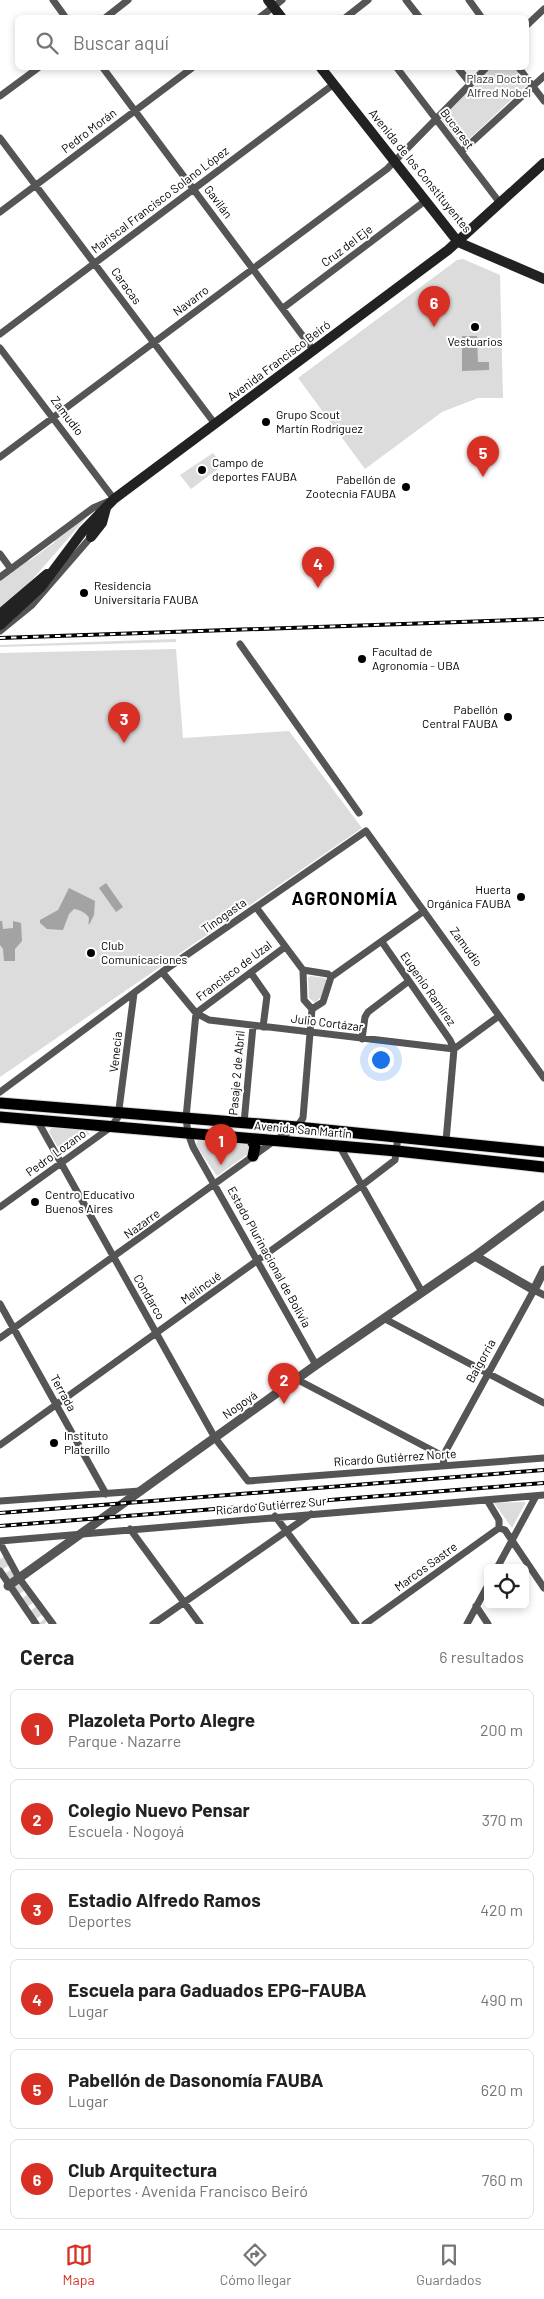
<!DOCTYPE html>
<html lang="es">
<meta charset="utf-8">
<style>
:root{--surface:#fff;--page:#f6f6f6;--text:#222;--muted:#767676;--line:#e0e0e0;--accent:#d93025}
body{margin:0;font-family:Barlow,sans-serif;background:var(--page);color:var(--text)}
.controls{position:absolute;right:15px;bottom:15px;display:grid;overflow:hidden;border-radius:8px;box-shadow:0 2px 8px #0003}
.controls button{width:45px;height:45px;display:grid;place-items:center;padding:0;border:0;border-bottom:1px solid var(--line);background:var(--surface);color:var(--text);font:25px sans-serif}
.you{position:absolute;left:380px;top:1059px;width:18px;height:18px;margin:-12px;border:4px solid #fff;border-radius:50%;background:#1a73e8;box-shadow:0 0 0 8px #1a73e833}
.badge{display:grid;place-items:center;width:32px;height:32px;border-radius:50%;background:var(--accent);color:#fff;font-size:16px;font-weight:700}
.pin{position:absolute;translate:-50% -41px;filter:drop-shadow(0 1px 2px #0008)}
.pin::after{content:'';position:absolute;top:26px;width:18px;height:15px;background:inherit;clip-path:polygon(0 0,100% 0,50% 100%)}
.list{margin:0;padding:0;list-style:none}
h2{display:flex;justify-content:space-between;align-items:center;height:65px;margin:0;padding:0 20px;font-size:21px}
h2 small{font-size:16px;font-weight:400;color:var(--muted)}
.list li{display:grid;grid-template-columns:32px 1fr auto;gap:15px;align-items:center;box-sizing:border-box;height:80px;margin:0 10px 10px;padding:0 10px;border:1px solid var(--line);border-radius:8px}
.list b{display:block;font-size:19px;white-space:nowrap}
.list p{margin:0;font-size:16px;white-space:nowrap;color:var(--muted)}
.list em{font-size:16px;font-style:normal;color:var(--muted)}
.icon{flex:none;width:28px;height:28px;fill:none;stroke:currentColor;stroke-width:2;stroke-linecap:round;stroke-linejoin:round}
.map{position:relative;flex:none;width:544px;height:1624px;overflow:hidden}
.search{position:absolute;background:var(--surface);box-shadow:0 2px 8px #0003;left:15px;right:15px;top:15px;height:55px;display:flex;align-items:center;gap:12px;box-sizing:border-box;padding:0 18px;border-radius:8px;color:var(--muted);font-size:19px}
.sheet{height:605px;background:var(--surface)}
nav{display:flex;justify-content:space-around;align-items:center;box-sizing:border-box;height:70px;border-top:1px solid var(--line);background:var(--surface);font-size:14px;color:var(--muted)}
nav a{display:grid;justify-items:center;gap:2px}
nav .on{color:var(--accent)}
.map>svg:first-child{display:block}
</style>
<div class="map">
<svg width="544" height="1624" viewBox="0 0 544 1624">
<rect width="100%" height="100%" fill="#fff"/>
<!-- green -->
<path fill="#dcdcdc" d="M 492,68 L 515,68 L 528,84 L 466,142 L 460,144 L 442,120 L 443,115 Z
M 463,259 L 500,275 L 503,398 L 478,398 L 442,412 L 365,469 L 298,378 L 457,260 Z
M 213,453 L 223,465 L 191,489 L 180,475 Z
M 87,517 L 31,581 L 0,610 L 0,580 L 28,560 L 29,561 L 55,542 L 54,539 Z
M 176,639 L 176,642 L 0,647 L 0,645 Z
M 176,649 L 183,738 L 289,731 L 362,828 L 0,1077 L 0,653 Z
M 311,976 L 325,978 L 327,981 L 321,997 L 315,1003 L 309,998 L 308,977 Z
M 52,1127 L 87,1131 L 90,1134 L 65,1152 L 60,1151 L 49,1132 Z
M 199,1138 L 252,1144 L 249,1153 L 217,1176 L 196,1145 Z
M 526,1502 L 512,1528 L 494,1503 Z"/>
<!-- water -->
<path fill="#a3a3a3" d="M 462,336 L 477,336 L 478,362 L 489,362 L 489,370 L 462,371 Z
M 106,883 L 123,907 L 116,912 L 99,888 Z
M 69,888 L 95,901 L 94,915 L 89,925 C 88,923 89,920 89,918 C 87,913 78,909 74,909 L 69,914 L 63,930 L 47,929 L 40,923 L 40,920 L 58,910 Z
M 0,921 L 2,921 L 3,929 L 13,928 L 13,921 L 21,923 L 22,941 L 15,949 L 15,961 L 4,961 L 3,949 L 0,945 Z"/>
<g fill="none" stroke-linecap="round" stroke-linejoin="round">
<!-- secondary-tunnel -->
<path stroke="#d9d9d9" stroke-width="10" stroke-dasharray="10 5" stroke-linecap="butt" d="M 0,1559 L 10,1578 L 44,1624"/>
<defs>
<path id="primary" d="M 0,1103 L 297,1127 L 544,1152
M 0,1117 L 397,1151 L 544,1167
M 251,1139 L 255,1146 L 253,1156"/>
</defs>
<!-- primary casing -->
<use href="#primary" stroke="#dbdbdb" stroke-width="13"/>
<!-- minor -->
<path stroke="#555" stroke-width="7" d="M 53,0 L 66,18
M 406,0 L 420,18
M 469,0 L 482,18
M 105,18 L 128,0
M 259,18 L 282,0
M 345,18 L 368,0
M 526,26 L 544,9
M 103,68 L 314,351
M 397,68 L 500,203
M 458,68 L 470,83
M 519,68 L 544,101
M 0,96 L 38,68
M 0,138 L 215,424
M 461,152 L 544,76
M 0,212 L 192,68
M 283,308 L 425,201
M 0,334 L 334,84
M 0,348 L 114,499 L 93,508 L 0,577
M 0,457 L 387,169 L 486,68
M 0,554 L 11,569
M 0,631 L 32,605 L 91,537
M 240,644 L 359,813
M 256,907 L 303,970 L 304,1000 L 312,1009
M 382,942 L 450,1040 L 454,1049 L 446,1141
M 285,947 L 196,1013 L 186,1118 L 188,1133 L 193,1147 L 316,1365
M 303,970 L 328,974 L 331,977
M 162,972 L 196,1013 L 209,1020 L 454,1049 L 499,1016
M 251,973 L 267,996 L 263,1027
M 331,977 L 424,911
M 312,1009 L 323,1002 L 331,977
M 362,1039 L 365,1017 L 368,1012 L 409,981
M 0,1092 L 162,972 L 366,831 L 544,1078
M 37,1120 L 215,1438 L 248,1481 L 544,1458
M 244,1123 L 253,1026
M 340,1147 L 422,1292
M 0,1207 L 111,1127 L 118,1117 L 134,993
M 0,1304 L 106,1494
M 385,1319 L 544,1403
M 0,1338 L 274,1141 L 297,1127 L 303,1118 L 312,1009
M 298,1380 L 443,1456
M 0,1445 L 361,1186 L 395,1160 L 398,1137
M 444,1465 L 443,1456 L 534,1290 L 544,1295
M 487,1500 L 499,1520 L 499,1528
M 0,1501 L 140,1491
M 275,1516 L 356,1624
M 499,1528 L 505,1530 L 544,1588
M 130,1529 L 200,1624
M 0,1541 L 544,1495
M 0,1543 L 19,1578 L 53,1624
M 497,1568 L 536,1496
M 0,1571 L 36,1624
M 476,1606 L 488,1624
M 153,1624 L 311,1514
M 365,1624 L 499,1528
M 467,1624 L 488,1585"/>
<!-- tertiary -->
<path stroke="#555" stroke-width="9" d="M 475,1256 L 534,1290 L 544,1270
M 8,1586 L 316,1365 L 475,1256 L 544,1205"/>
<!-- secondary -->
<path stroke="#222" stroke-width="10" d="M 268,0 L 282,18
M 321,68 L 458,242 L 544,279
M 91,537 L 102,523 L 106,508
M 0,614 L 47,574
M 0,625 L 41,587 L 83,531 L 114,499 L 448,250 L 544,163"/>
<!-- primary -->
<use href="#primary" stroke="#000" stroke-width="11"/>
<defs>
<path id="rail" d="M 0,638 L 544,619
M 0,1513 L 544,1470
M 0,1526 L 544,1483"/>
</defs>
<!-- rail casing -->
<use href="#rail" stroke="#000" stroke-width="4"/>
<!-- rail -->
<use href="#rail" stroke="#fff" stroke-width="2" stroke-dasharray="5.5" stroke-linecap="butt"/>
</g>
<!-- markers -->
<g fill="#000" stroke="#fff" stroke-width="2">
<circle cx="475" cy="327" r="5"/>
<circle cx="266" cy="422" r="5"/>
<circle cx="202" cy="470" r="5"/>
<circle cx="406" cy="487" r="5"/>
<circle cx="84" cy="593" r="5"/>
<circle cx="362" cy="659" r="5"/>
<circle cx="508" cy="717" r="5"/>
<circle cx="521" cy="897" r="5"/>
<circle cx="91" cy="953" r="5"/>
<circle cx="35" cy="1202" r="5"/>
<circle cx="54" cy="1443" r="5"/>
</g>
<g text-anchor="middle" stroke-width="4" stroke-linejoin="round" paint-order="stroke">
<!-- park labels -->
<g font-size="12" fill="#333" stroke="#fff">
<text x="499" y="83">Plaza Doctor<tspan x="499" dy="14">Alfred Nobel</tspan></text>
</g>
<!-- street labels -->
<g font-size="12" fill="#000" stroke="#fff">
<text transform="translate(457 129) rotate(53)" y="4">Bucarest</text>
<text transform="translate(89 131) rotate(-37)" y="4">Pedro Morán</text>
<text transform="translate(420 171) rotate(51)" y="4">Avenida de los Constituyentes</text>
<text transform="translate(160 200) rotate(-37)" y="4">Mariscal Francisco Solano López</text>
<text transform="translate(218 202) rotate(53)" y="4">Gavilán</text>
<text transform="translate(347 246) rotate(-37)" y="4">Cruz del Eje</text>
<text transform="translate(126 286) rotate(54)" y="4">Caracas</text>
<text transform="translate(191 301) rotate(-37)" y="4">Navarro</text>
<text transform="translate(279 361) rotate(-37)" y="4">Avenida Francisco Beiró</text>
<text transform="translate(67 416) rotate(53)" y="4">Zamudio</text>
<text transform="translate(224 916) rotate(-35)" y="4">Tinogasta</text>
<text transform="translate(466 947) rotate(54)" y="4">Zamudio</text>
<text transform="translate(234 971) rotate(-37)" y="4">Francisco de Uzal</text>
<text transform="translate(428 989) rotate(55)" y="4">Eugenio Ramírez</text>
<text transform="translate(327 1023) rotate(7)" y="4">Julio Cortázar</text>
<text transform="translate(116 1052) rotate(-84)" y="4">Venecia</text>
<text transform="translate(237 1073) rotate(-85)" y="4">Pasaje 2 de Abril</text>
<text transform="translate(303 1130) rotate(5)" y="4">Avenida San Martín</text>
<text transform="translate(56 1153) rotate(-36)" y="4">Pedro Lozano</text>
<text transform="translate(142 1224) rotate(-36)" y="4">Nazarre</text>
<text transform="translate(269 1257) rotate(61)" y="4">Estado Plurinacional de Bolivia</text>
<text transform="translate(201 1288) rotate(-36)" y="4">Melincué</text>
<text transform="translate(149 1297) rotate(60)" y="4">Condarco</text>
<text transform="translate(481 1361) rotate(-61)" y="4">Baigorria</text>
<text transform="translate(63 1393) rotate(61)" y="4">Terrada</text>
<text transform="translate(240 1405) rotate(-35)" y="4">Nogoyá</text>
<text transform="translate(395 1458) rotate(-4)" y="4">Ricardo Gutiérrez Norte</text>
<text transform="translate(271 1506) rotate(-5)" y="4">Ricardo Gutiérrez Sur</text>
<text transform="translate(426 1567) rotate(-36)" y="4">Marcos Sastre</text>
</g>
<!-- poi labels -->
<g font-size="12" fill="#000" stroke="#fff" text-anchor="start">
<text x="475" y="346" text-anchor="middle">Vestuarios</text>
<text x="276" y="419">Grupo Scout<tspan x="276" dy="14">Martín Rodríguez</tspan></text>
<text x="212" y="467">Campo de<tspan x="212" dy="14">deportes FAUBA</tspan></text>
<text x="396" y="484" text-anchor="end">Pabellón de<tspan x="396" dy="14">Zootecnia FAUBA</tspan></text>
<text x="94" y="590">Residencia<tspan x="94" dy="14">Universitaria FAUBA</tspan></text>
<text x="372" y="656">Facultad de<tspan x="372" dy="14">Agronomía - UBA</tspan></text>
<text x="498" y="714" text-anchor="end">Pabellón<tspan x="498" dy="14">Central FAUBA</tspan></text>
<text x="511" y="894" text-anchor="end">Huerta<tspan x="511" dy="14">Orgánica FAUBA</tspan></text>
<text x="101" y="950">Club<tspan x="101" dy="14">Comunicaciones</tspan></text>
<text x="45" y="1199">Centro Educativo<tspan x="45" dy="14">Buenos Aires</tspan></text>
<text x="64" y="1440">Instituto<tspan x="64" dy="14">Platerillo</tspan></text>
</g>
<!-- district labels -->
<g font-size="18" font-weight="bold" letter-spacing="1" fill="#000" stroke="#fff">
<text x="345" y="905">AGRONOMÍA</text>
</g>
</g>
</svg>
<div class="controls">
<button><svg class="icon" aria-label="locate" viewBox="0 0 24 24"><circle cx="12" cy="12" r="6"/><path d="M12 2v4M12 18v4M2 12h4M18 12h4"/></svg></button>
</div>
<div class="you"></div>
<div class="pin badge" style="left:221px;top:1165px">1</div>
<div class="pin badge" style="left:284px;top:1404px">2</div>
<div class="pin badge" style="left:124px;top:743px">3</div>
<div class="pin badge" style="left:318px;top:588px">4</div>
<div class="pin badge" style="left:483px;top:477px">5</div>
<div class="pin badge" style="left:434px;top:327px">6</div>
<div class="search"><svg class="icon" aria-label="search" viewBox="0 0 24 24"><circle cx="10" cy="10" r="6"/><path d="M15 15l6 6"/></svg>Buscar aquí</div>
</div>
<section class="sheet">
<h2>Cerca<small>6 resultados</small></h2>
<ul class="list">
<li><span class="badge">1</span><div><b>Plazoleta Porto Alegre</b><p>Parque · Nazarre</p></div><em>200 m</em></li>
<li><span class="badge">2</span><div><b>Colegio Nuevo Pensar</b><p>Escuela · Nogoyá</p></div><em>370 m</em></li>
<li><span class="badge">3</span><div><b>Estadio Alfredo Ramos</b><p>Deportes</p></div><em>420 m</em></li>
<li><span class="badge">4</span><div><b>Escuela para Gaduados EPG-FAUBA</b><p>Lugar</p></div><em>490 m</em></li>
<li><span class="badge">5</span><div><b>Pabellón de Dasonomía FAUBA</b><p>Lugar</p></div><em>620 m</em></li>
<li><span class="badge">6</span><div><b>Club Arquitectura</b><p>Deportes · Avenida Francisco Beiró</p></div><em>760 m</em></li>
</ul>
</section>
<nav>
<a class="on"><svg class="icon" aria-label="map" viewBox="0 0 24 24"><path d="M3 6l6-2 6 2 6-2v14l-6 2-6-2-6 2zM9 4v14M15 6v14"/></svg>Mapa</a>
<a><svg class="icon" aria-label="directions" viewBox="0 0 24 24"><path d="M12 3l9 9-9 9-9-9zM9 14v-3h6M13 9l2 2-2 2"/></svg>Cómo llegar</a>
<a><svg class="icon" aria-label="saved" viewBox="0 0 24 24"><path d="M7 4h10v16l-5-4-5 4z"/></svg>Guardados</a>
</nav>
